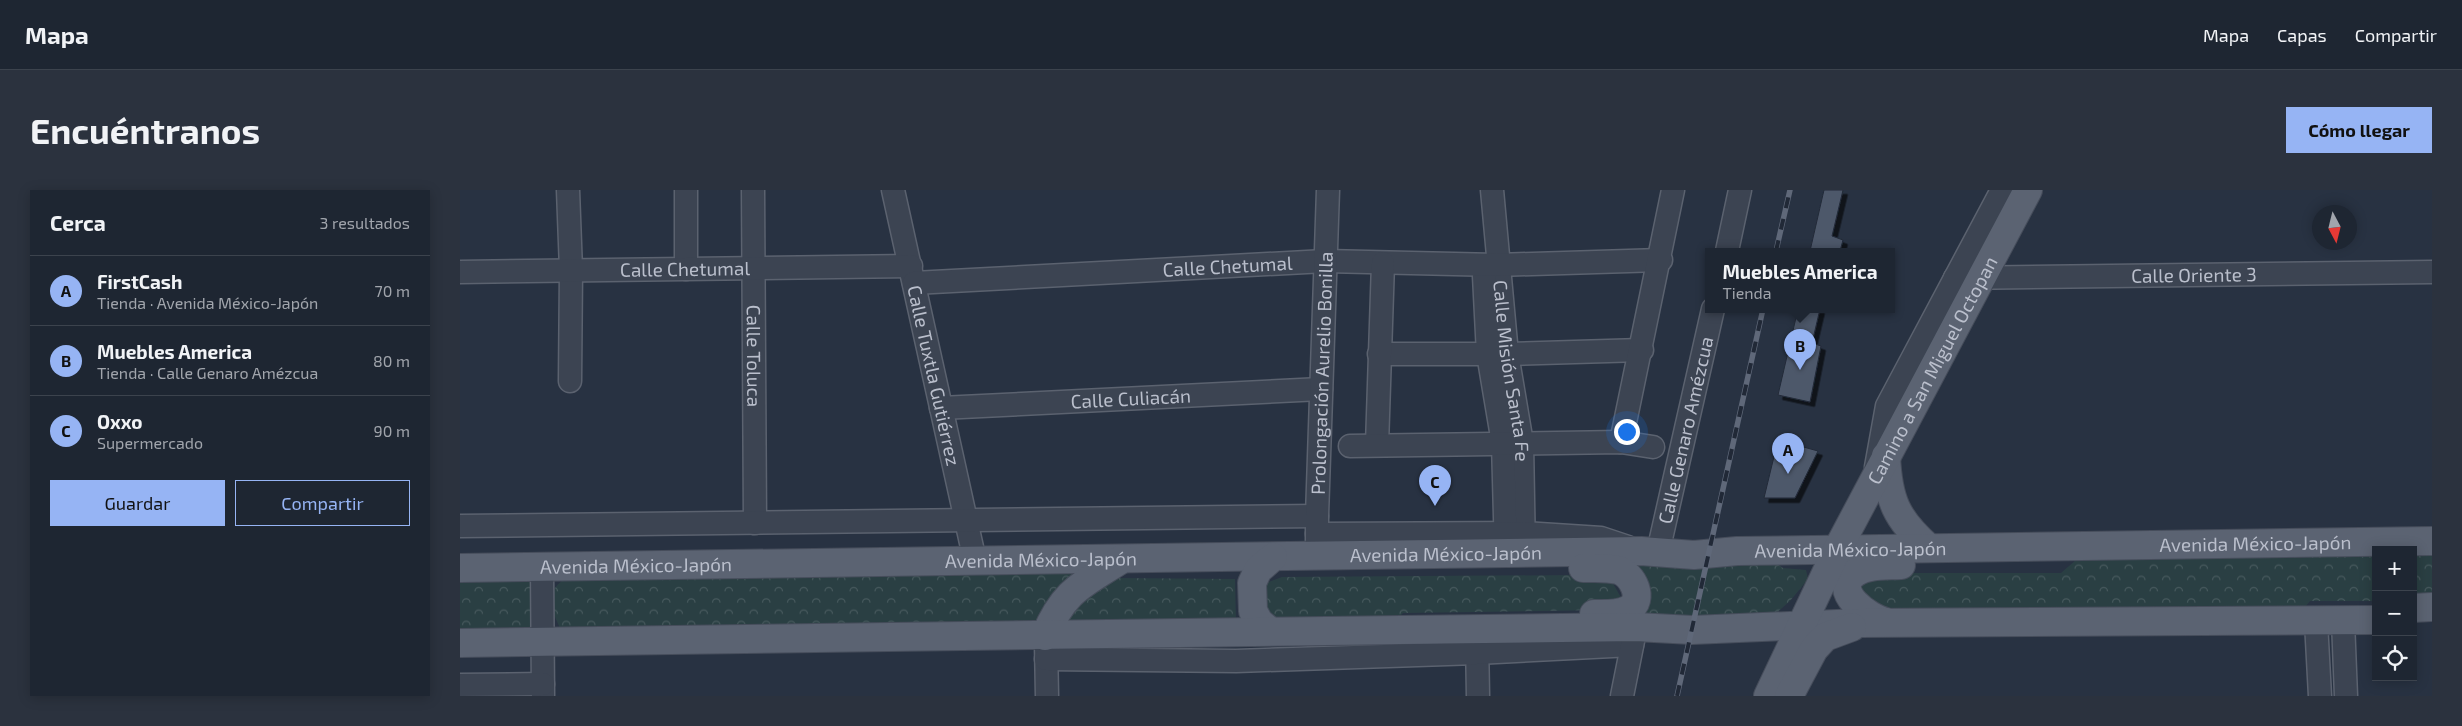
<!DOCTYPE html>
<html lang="es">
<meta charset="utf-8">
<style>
:root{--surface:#1e2632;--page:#2b323e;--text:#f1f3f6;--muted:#a1a5ac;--line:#3c434d;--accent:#96b4f4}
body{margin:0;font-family:"Exo 2",sans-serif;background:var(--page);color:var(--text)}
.controls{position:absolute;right:15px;bottom:15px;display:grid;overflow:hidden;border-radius:0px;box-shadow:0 2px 12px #0003}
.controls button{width:45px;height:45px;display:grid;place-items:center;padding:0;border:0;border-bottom:1px solid var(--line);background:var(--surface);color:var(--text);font:25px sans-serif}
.compass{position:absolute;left:1852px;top:15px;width:45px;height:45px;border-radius:50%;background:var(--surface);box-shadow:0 2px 12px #0003;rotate:173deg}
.you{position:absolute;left:1166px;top:241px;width:18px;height:18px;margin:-12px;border:4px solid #fff;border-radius:50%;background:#1a73e8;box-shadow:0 0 0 8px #1a73e833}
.badge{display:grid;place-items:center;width:32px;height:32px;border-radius:50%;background:var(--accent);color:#111;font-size:16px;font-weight:700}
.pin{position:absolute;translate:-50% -41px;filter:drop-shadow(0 1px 2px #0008)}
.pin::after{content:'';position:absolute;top:26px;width:18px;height:15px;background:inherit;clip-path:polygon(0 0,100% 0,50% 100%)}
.popup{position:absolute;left:1245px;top:58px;width:190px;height:65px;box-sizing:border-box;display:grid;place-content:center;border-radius:0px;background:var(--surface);filter:drop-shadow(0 1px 4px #0005);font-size:16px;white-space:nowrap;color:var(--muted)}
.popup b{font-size:19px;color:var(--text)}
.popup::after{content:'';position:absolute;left:50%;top:100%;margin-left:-10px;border:10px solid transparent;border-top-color:var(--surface)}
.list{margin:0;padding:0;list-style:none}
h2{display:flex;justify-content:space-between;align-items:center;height:65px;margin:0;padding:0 20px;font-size:21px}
h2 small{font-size:16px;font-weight:400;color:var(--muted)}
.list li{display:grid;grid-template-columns:32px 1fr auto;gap:15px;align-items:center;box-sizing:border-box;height:70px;padding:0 20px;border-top:1px solid var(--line)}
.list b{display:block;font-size:19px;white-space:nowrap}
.list p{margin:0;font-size:16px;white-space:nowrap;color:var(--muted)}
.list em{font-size:16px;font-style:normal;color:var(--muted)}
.actions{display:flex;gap:10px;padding:15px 20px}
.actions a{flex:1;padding:11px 0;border:1px solid var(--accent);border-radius:0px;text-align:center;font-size:18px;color:var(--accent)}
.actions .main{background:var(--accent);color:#111}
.icon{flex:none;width:28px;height:28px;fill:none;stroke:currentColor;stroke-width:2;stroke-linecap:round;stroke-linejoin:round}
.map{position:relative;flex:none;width:1972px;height:506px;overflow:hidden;border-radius:0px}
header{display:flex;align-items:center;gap:30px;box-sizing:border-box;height:70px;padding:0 25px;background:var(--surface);border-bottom:1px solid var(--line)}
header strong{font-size:24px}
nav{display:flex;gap:28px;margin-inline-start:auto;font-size:18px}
.intro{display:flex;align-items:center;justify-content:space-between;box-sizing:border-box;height:120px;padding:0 30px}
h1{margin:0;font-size:35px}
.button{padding:12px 22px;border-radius:0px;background:var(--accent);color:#111;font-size:18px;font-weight:700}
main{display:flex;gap:30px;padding:0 30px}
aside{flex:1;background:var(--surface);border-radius:0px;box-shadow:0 2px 12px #0003}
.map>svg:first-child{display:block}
</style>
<header>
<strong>Mapa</strong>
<nav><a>Mapa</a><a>Capas</a><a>Compartir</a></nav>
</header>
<div class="intro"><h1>Encuéntranos</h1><a class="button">Cómo llegar</a></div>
<main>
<aside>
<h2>Cerca<small>3 resultados</small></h2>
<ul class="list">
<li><span class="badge">A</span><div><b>FirstCash</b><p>Tienda · Avenida México-Japón</p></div><em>70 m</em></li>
<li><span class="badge">B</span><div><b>Muebles America</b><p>Tienda · Calle Genaro Amézcua</p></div><em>80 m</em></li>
<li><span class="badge">C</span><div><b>Oxxo</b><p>Supermercado</p></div><em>90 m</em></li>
</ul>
<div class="actions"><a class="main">Guardar</a><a>Compartir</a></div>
</aside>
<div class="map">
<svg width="1972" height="506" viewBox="0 0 1972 506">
<defs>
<pattern id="park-crowns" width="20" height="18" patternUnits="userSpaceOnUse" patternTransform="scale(1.25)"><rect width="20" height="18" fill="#2a3f43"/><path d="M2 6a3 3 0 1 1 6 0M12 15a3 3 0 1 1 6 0" fill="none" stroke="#47595d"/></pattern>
<filter id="shadow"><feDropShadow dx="4.5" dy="4.5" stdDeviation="0" flood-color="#0009"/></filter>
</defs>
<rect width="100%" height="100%" fill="#283242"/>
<!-- park -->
<path fill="url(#park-crowns)" d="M 1953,364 L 1972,364 L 1972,411 L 1953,411 Z
M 1916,365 L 1916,411 L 1850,411 L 1845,417 L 1429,427 L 1400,403 L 1402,386 L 1410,383 L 1601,383 L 1616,370 Z
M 1312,371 L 1323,378 L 1346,380 L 1348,389 L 1330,411 L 1313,426 L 1187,429 L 1184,411 L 1162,374 Z
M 624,382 L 579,436 L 101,440 C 90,417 83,400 110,386 Z
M 1120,385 L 1151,390 L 1163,411 L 1147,420 L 943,423 L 935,432 L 816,433 L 803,419 L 806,393 L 822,387 Z
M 65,388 L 71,392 L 75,436 L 69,440 L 0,443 L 0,389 Z
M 655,388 L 775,389 L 776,433 L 599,437 L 608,420 Z"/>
<!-- building -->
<path fill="#4e586b" stroke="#232b39" filter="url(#shadow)" d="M 1364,0 L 1383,0 L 1372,46 L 1383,50 L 1380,61 L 1350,61 Z
M 1338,119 L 1360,119 L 1352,153 L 1361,156 L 1350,212 L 1318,205 Z
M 1318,250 L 1358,261 L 1335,308 L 1304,308 Z"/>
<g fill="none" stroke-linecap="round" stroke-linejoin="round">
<defs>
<g id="minor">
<path d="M 108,0 L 111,80 L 110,191"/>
<path d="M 226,0 L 226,79"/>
<path id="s1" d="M 293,0 L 295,333"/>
<path id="s2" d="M 433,0 L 515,371"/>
<path id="s3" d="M 1032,0 L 1047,164 L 1062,253 L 1064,364"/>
<path d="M 1267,61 L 1280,0"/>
<path id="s4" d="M 0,82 L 451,76"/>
<path d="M 1024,86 L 1028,164 L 1043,253 L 1046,364"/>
<path id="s5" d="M 1495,88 L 1972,82"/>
<path id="s6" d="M 454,93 L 865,71 L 1037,75 L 1201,70"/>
<path d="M 919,164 L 1047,164 L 1182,160"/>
<path id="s7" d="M 481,218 L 861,199"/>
<path d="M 1161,252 L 1213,0"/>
<path d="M 917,255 L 923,73"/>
<path d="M 890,256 L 1161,252 L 1193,257"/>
<path d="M 1416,277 L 1427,216 L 1542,0"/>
<path d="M 0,336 L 857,326"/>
<path d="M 857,344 L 1064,343 L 1141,348 L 1168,357"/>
<path id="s8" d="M 1198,362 L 1253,119"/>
<path id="s9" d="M 857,367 L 857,326 L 868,0"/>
<path d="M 82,377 L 83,506"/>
<path d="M 1883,431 L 1886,506"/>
<path d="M 1856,432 L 1860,506"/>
<path d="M 1017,450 L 1018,506"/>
<path d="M 586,454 L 587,506"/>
<path d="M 586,469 L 776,471 L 1017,463 L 1172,455"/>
<path d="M 0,495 L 83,494"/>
<path d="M 1162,506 L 1175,441"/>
</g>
<g id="major">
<path d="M 1426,266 C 1428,310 1436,329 1469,358"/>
<path id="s10" d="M 0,378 L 1181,361 L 1234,365 L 1277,361 L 1972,351"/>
<path d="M 1123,378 C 1134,378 1147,377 1158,380 C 1173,384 1185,410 1169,419 C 1159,425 1145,424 1134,424"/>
<path d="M 1953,418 L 1972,417"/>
<path d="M 1426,432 C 1409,428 1370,401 1395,383 C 1408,374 1426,376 1441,375"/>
<path d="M 810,441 L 799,432 L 793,421 L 792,393 L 798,380 L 813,367"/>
<path d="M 585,446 C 604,400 622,395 662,369"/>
<path d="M 0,453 L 941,440 L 1176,437 L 1232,440 L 1400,433 L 1916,430"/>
<path id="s11" d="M 1308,506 L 1377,360 L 1568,0"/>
<path d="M 1329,506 L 1354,459 L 1365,447 L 1392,437"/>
</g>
</defs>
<!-- minor casing -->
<use href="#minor" stroke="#5b626f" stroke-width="25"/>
<!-- major casing -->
<use href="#major" stroke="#464d5b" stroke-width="30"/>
<!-- minor -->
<use href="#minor" stroke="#3c4452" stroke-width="22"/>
<!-- major -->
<use href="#major" stroke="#5b6372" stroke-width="28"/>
<defs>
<path id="rail" d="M 1316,61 L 1330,0
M 1217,506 L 1303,119"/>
</defs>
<!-- rail casing -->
<use href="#rail" stroke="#5f6879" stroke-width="5.5"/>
<!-- rail -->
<use href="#rail" stroke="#212937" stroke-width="4" stroke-dasharray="11" stroke-linecap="butt"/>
</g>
<g text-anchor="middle" stroke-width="4" stroke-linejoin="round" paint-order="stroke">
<!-- street labels -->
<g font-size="19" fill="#babfcc" stroke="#212937">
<text dy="7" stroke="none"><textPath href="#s6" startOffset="314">Calle Chetumal</textPath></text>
<text dy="7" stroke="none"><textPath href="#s4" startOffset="225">Calle Chetumal</textPath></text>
<text dy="7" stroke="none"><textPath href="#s5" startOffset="239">Calle Oriente 3</textPath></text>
<text dy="7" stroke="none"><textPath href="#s1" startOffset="166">Calle Toluca</textPath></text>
<text dy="7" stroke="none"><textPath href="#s11" startOffset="365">Camino a San Miguel Octopan</textPath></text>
<text dy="7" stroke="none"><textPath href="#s3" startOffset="182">Calle Misión Santa Fe</textPath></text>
<text dy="7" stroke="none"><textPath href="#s9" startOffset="184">Prolongación Aurelio Bonilla</textPath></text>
<text dy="7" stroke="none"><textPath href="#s2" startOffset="190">Calle Tuxtla Gutiérrez</textPath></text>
<text dy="7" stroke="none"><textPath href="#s7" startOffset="190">Calle Culiacán</textPath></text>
<text dy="7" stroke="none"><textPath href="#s8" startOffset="125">Calle Genaro Amézcua</textPath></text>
<text dy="7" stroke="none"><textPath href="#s10" startOffset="1796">Avenida México-Japón</textPath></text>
<text dy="7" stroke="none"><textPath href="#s10" startOffset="1391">Avenida México-Japón</textPath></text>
<text dy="7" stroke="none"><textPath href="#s10" startOffset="986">Avenida México-Japón</textPath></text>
<text dy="7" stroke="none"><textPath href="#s10" startOffset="581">Avenida México-Japón</textPath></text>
<text dy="7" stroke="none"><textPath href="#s10" startOffset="176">Avenida México-Japón</textPath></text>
</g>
</g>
</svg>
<div class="controls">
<button>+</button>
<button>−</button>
<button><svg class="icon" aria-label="locate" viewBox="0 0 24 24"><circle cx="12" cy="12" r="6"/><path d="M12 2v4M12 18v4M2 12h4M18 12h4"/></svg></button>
</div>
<svg class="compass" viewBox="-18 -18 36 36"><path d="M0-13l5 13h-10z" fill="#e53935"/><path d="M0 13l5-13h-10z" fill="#a1a5ac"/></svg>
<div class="you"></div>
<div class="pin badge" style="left:1328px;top:284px">A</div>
<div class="pin badge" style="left:1340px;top:180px">B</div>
<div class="popup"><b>Muebles America</b>Tienda</div>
<div class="pin badge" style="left:975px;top:316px">C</div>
</div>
</main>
